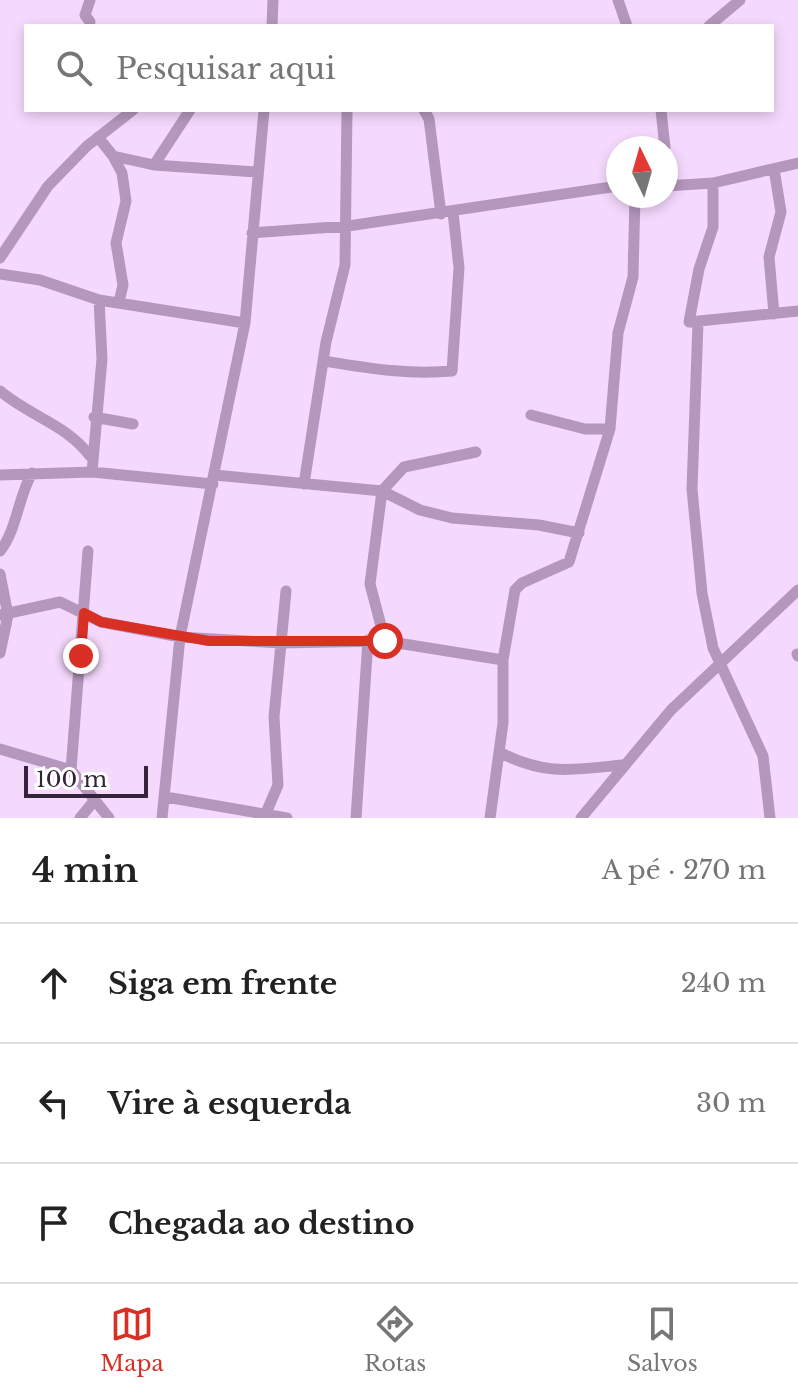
<!DOCTYPE html>
<html lang="pt">
<meta charset="utf-8">
<style>
:root{--surface:#fff;--page:#f6f6f6;--text:#222;--muted:#767676;--line:#e0e0e0;--accent:#d93025}
body{margin:0;font-family:"Libre Baskerville",serif;background:var(--page);color:var(--text)}
.compass{position:absolute;left:606px;top:136px;width:72px;height:72px;border-radius:50%;background:var(--surface);box-shadow:0 4px 12px #0003;rotate:355deg}
.scale{position:absolute;left:24px;bottom:20px;width:124px;box-sizing:border-box;padding-left:8px;border:4px solid #34233a;border-top:0;font-size:22px;line-height:28px;white-space:nowrap;color:#34233a;-webkit-text-stroke:6px #fff;paint-order:stroke}
.stop{position:absolute;width:24px;height:24px;margin:-18px;border:6px solid #d93025;border-radius:50%;background:#fff}
.stop.end{background:#d93025;border-color:#fff;box-shadow:0 2px 8px #0008}
.list{margin:0;padding:0;list-style:none}
h2{display:flex;justify-content:space-between;align-items:center;height:104px;margin:0;padding:0 32px;font-size:34px}
h2 small{font-size:26px;font-weight:400;color:var(--muted)}
.list li{display:grid;grid-template-columns:52px 1fr auto;gap:24px;align-items:center;box-sizing:border-box;height:120px;padding:0 32px;border-top:2px solid var(--line)}
.list b{display:block;font-size:30px;white-space:nowrap}
.list em{font-size:26px;font-style:normal;color:var(--muted)}
.icon{flex:none;width:44px;height:44px;fill:none;stroke:currentColor;stroke-width:2;stroke-linecap:round;stroke-linejoin:round}
.map{position:relative;flex:none;width:798px;height:818px;overflow:hidden}
.search{position:absolute;background:var(--surface);box-shadow:0 4px 12px #0003;left:24px;right:24px;top:24px;height:88px;display:flex;align-items:center;gap:20px;box-sizing:border-box;padding:0 28px;border-radius:0px;color:var(--muted);font-size:30px}
.sheet{height:464px;background:var(--surface)}
nav{display:flex;justify-content:space-around;align-items:center;box-sizing:border-box;height:112px;border-top:2px solid var(--line);background:var(--surface);font-size:22px;color:var(--muted)}
nav a{display:grid;justify-items:center;gap:4px}
nav .on{color:var(--accent)}
.map>svg:first-child{display:block}
</style>
<div class="map">
<svg width="798" height="818" viewBox="0 0 798 818">
<rect width="100%" height="100%" fill="#f5d9fd"/>
<g fill="none" stroke-linecap="round" stroke-linejoin="round">
<!-- minor -->
<path stroke="#b597bd" stroke-width="11" d="M 90,0 L 85,15 L 90,22
M 618,0 L 627,26
M 272,26 L 273,0
M 709,26 L 740,0
M 424,110 L 429,119 L 441,214
M 661,110 L 665,148
M 98,137 L 113,156 L 154,165 L 257,172
M 113,156 L 122,173 L 126,201 L 116,243 L 123,285 L 119,302
M 666,156 L 666,163
M 154,165 L 190,110
M 713,183 L 713,227 L 699,269 L 689,322 L 798,311
M 666,186 L 713,183 L 798,163
M 252,233 L 348,226 L 618,186
M 0,258 L 48,186 L 87,146 L 133,110
M 0,274 L 40,280 L 99,300 L 245,323
M 774,314 L 769,257 L 781,212 L 774,169
M 698,323 L 692,489 L 702,593 L 713,648 L 763,756 L 770,818
M 324,361 C 368,368 407,375 452,371 L 459,268 L 453,212
M 0,391 C 31,417 66,424 90,456
M 531,415 L 585,429 L 610,429
M 94,417 L 133,424
M 92,472 L 102,359 L 99,300
M 0,475 L 92,472 L 213,484
M 215,475 L 382,491 L 420,510 L 452,518 L 539,525 L 579,533
M 304,484 L 326,342 L 345,265 L 347,110
M 0,551 C 17,530 18,497 32,473
M 0,574 L 8,615 L 0,653
M 0,615 L 60,602 L 101,622 L 180,637 L 281,643 L 385,641 L 503,660
M 385,641 L 370,584 L 382,491 L 404,467 L 476,452
M 797,654 L 798,656
M 0,749 L 71,770 L 109,818
M 499,752 C 545,776 573,770 622,765
M 71,770 L 88,551
M 166,797 L 287,818
M 266,813 L 278,785 L 274,717 L 286,591
M 80,818 L 94,801
M 162,818 L 180,637 L 245,323 L 264,110
M 356,818 L 368,640
M 490,818 L 503,723 L 503,660 L 515,590 L 522,583 L 569,562 L 610,429 L 618,333 L 633,277 L 635,196
M 581,818 L 671,710 L 798,590"/>
</g>
<g fill="none" stroke-linecap="round" stroke-linejoin="round">
<!-- route -->
<path stroke="#d93025" stroke-width="10" d="M 81,656 L 84,613 L 101,622 L 209,641 L 385,641"/>
</g>
</svg>
<svg class="compass" viewBox="-18 -18 36 36"><path d="M0-13l5 13h-10z" fill="#e53935"/><path d="M0 13l5-13h-10z" fill="#767676"/></svg>
<div class="scale">100 m</div>
<div class="stop" style="left:385px;top:641px"></div>
<div class="stop end" style="left:81px;top:656px"></div>
<div class="search"><svg class="icon" aria-label="search" viewBox="0 0 24 24"><circle cx="10" cy="10" r="6"/><path d="M15 15l6 6"/></svg>Pesquisar aqui</div>
</div>
<section class="sheet">
<h2>4 min<small>A pé · 270 m</small></h2>
<ul class="list">
<li><svg class="icon" aria-label="ahead" viewBox="0 0 24 24"><path d="M12 20V5M6 11l6-6 6 6"/></svg><div><b>Siga em frente</b></div><em>240 m</em></li>
<li><svg class="icon" aria-label="left" viewBox="0 0 24 24"><path d="M17 20v-9H6M10 6l-5 5 5 5"/></svg><div><b>Vire à esquerda</b></div><em>30 m</em></li>
<li><svg class="icon" aria-label="arrive" viewBox="0 0 24 24"><path d="M6 21V4h12l-3 4 3 4H6"/></svg><div><b>Chegada ao destino</b></div></li>
</ul>
</section>
<nav>
<a class="on"><svg class="icon" aria-label="map" viewBox="0 0 24 24"><path d="M3 6l6-2 6 2 6-2v14l-6 2-6-2-6 2zM9 4v14M15 6v14"/></svg>Mapa</a>
<a><svg class="icon" aria-label="directions" viewBox="0 0 24 24"><path d="M12 3l9 9-9 9-9-9zM9 14v-3h6M13 9l2 2-2 2"/></svg>Rotas</a>
<a><svg class="icon" aria-label="saved" viewBox="0 0 24 24"><path d="M7 4h10v16l-5-4-5 4z"/></svg>Salvos</a>
</nav>
